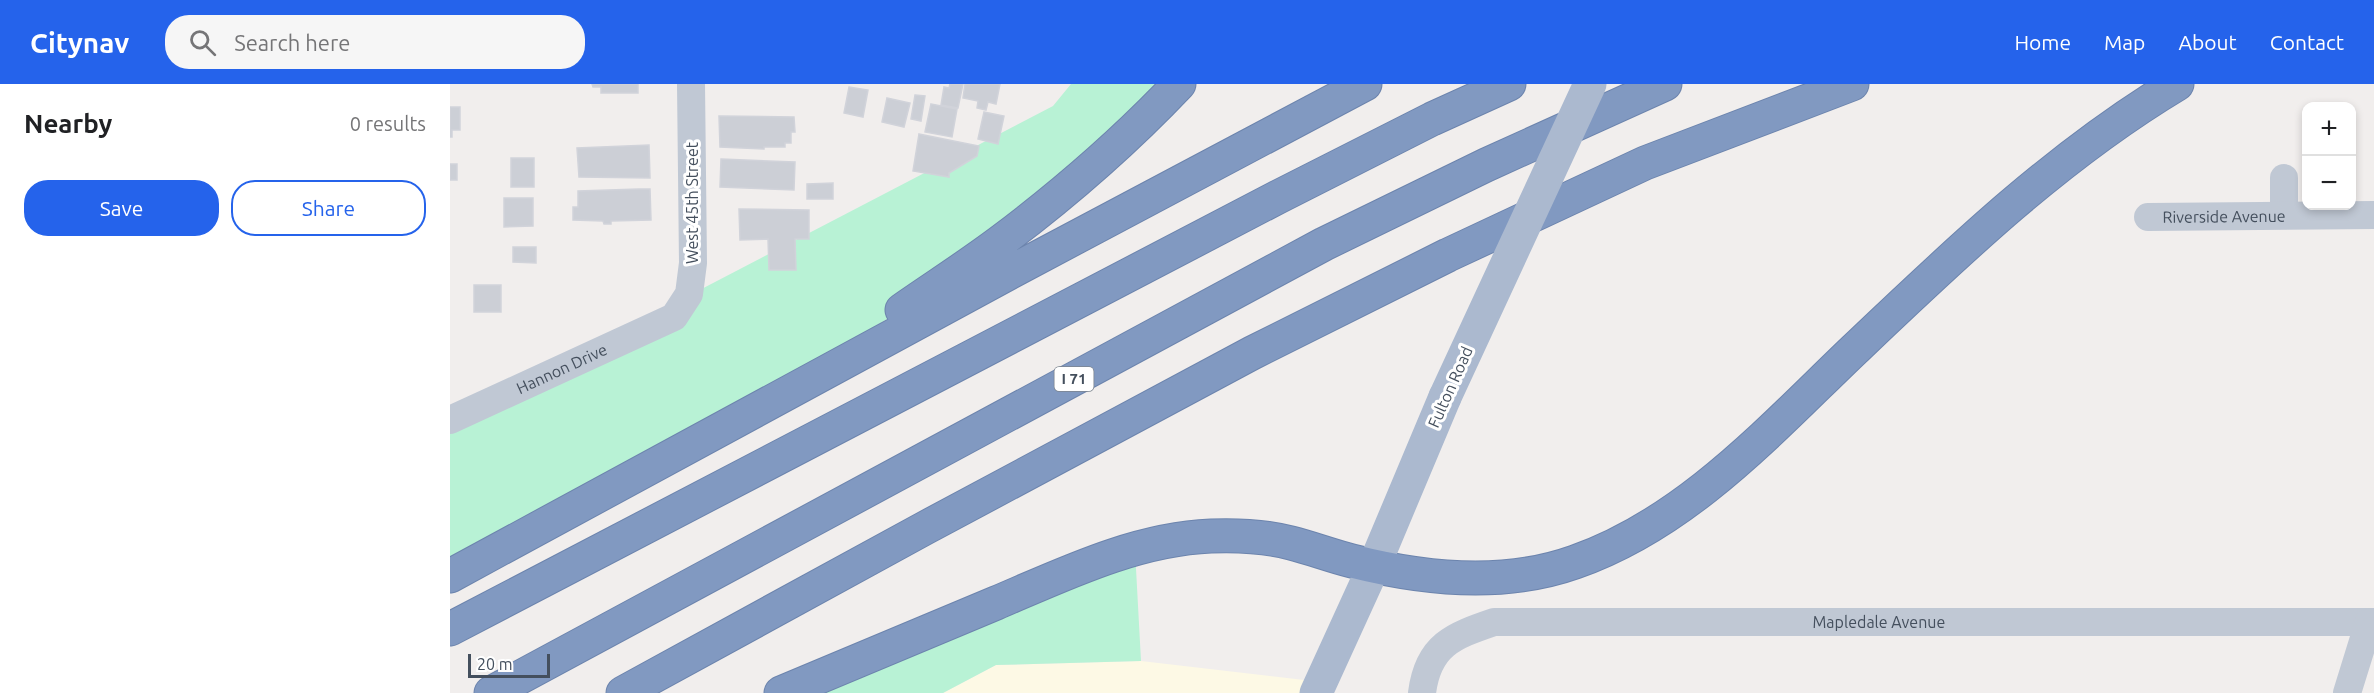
<!DOCTYPE html>
<meta charset="utf-8">
<style>
:root{--surface:#fff;--page:#f6f6f6;--text:#202124;--muted:#757577;--line:#e0e0e0;--accent:#2563eb}
body{margin:0;font-family:Ubuntu,sans-serif;background:var(--page);color:var(--text)}
.controls{position:absolute;right:18px;top:18px;display:grid;overflow:hidden;border-radius:12px;box-shadow:0 3px 9px #0003}
.controls button{width:54px;height:54px;display:grid;place-items:center;padding:0;border:0;border-bottom:2px solid var(--line);background:var(--surface);color:var(--text);font:30px sans-serif}
.scale{position:absolute;left:18px;bottom:15px;width:82px;box-sizing:border-box;padding-left:6px;border:3px solid #444f5d;border-top:0;font-size:16px;line-height:21px;white-space:nowrap;color:#444f5d;-webkit-text-stroke:4px #fff;paint-order:stroke}
.list{margin:0;padding:0;list-style:none}
h2{display:flex;justify-content:space-between;align-items:center;height:78px;margin:0;padding:0 24px;font-size:26px}
h2 small{font-size:20px;font-weight:400;color:var(--muted)}
.actions{display:flex;gap:12px;padding:18px 24px}
.actions a{flex:1;padding:14px 0;border:2px solid var(--accent);border-radius:24px;text-align:center;font-size:21px;color:var(--accent)}
.actions .main{background:var(--accent);color:#fff}
.icon{flex:none;width:33px;height:33px;fill:none;stroke:currentColor;stroke-width:2;stroke-linecap:round;stroke-linejoin:round}
.map{position:relative;flex:none;width:1924px;height:609px;overflow:hidden}
header{display:flex;align-items:center;gap:36px;box-sizing:border-box;height:84px;padding:0 30px;background:var(--accent);color:#fff}
header strong{font-size:28px}
nav{display:flex;gap:33px;margin-inline-start:auto;font-size:21px}
.search{width:420px;height:54px;background:var(--page);display:flex;align-items:center;gap:15px;box-sizing:border-box;padding:0 21px;border-radius:24px;color:var(--muted);font-size:22px}
main{display:flex}
aside{flex:1;background:var(--surface)}
.map>svg:first-child{display:block}
</style>
<header>
<strong>Citynav</strong>
<div class="search"><svg class="icon" aria-label="search" viewBox="0 0 24 24"><circle cx="10" cy="10" r="6"/><path d="M15 15l6 6"/></svg>Search here</div>
<nav><a>Home</a><a>Map</a><a>About</a><a>Contact</a></nav>
</header>
<main>
<aside>
<h2>Nearby<small>0 results</small></h2>
<ul class="list">
</ul>
<div class="actions"><a class="main">Save</a><a>Share</a></div>
</aside>
<div class="map">
<svg width="1924" height="609" viewBox="0 0 1924 609">
<rect width="100%" height="100%" fill="#f1eeed"/>
<!-- commercial -->
<path fill="#fdf9e5" d="M 691,577 L 871,598 L 866,609 L 493,609 L 546,581 Z"/>
<!-- green -->
<path fill="#b8f2d5" d="M 621,0 L 729,0 L 447,229 L 152,408 L 0,492 L 0,336 L 603,22 Z
M 685,466 L 691,577 L 546,581 L 493,609 L 331,609 Z"/>
<!-- building -->
<path fill="#cccfd6" stroke="#d1d3da" stroke-width="1.5" d="M 142,0 L 188,0 L 188,9 L 151,9 L 151,3 L 143,3 Z
M 500,0 L 513,0 L 508,24 L 491,21 L 494,3 L 499,4 Z
M 515,0 L 550,0 L 546,20 L 538,18 L 536,26 L 527,24 L 528,17 L 513,14 Z
M 399,3 L 418,6 L 413,33 L 394,29 Z
M 465,11 L 475,12 L 471,37 L 461,35 Z
M 437,14 L 460,19 L 454,43 L 432,38 Z
M 481,20 L 507,25 L 502,53 L 475,48 Z
M 0,23 L 10,23 L 10,46 L 2,46 L 2,53 L 0,53 Z
M 534,28 L 554,32 L 548,60 L 528,55 Z
M 269,32 L 344,33 L 345,48 L 341,48 L 341,59 L 335,59 L 335,63 L 314,63 L 314,65 L 270,63 Z
M 469,50 L 529,62 L 527,72 L 499,89 L 499,93 L 463,87 Z
M 199,61 L 200,94 L 129,93 L 127,64 Z
M 61,74 L 84,74 L 84,103 L 61,103 Z
M 271,75 L 345,78 L 344,106 L 270,103 Z
M 0,80 L 7,80 L 7,96 L 0,96 Z
M 383,99 L 383,115 L 357,115 L 357,100 Z
M 189,105 L 200,105 L 201,136 L 161,137 L 161,140 L 154,140 L 153,137 L 123,136 L 123,123 L 128,123 L 128,107 Z
M 54,114 L 83,114 L 83,142 L 54,143 Z
M 289,125 L 359,126 L 359,155 L 345,155 L 346,186 L 319,186 L 318,155 L 290,156 Z
M 63,163 L 86,163 L 86,179 L 63,178 Z
M 24,201 L 51,201 L 51,228 L 24,228 Z"/>
<g fill="none" stroke-linecap="round" stroke-linejoin="round">
<defs>
<path id="highway" d="M 452,226 C 485,203 518,182 550,158 C 614,110 674,58 729,0
M 0,492 L 568,184 L 915,0
M 0,545 L 828,113 L 982,35 L 1059,0
M 41,609 L 874,160 L 1036,81 L 1215,0
M 173,609 L 475,444 L 802,269 L 998,171 L 1195,79 L 1402,0
M 331,609 C 403,579 475,549 546,519 C 614,490 686,455 761,452 C 787,451 814,452 841,459 C 861,464 882,472 902,477 C 973,495 1055,503 1125,478 C 1237,439 1321,345 1405,265 C 1506,169 1607,72 1727,0"/>
</defs>
<!-- highway casing -->
<use href="#highway" stroke="#6c84ad" stroke-width="35"/>
<!-- minor -->
<g stroke="#c0c8d4" stroke-width="28">
<path d="M 1834,94 L 1834,131"/>
<path id="s1" d="M 1698,133 L 1924,131"/>
<path id="s2" d="M 0,336 L 224,233 L 239,210 L 243,179 L 241,0"/>
<path id="s3" d="M 972,609 C 978,561 1003,552 1044,538 L 1924,538"/>
<path d="M 1897,609 L 1919,538"/>
</g>
<!-- major -->
<path stroke="#abb9cf" stroke-width="33" d="M 866,609 L 924,482 L 995,313"/>
<!-- highway -->
<use href="#highway" stroke="#8199c1" stroke-width="33"/>
<!-- major-bridge -->
<path stroke="#abb9cf" stroke-width="33" d="M 995,313 L 1140,0"/>
</g>
<g text-anchor="middle" stroke-width="6" stroke-linejoin="round" paint-order="stroke">
<!-- shield labels -->
<rect fill="#fff" stroke="#7c848e" stroke-width="1.5" x="604.5" y="283" width="39" height="24" rx="4.5"/>
<g font-size="15" font-weight="bold" fill="#444f5d">
<text x="624" y="300">I 71</text>
</g>
<!-- street labels -->
<g font-size="16" fill="#444f5d" stroke="#fff">
<text transform="translate(242 119) rotate(-90)" y="6">West 45th Street</text>
<text dy="6" stroke="none"><textPath href="#s1" startOffset="76">Riverside Avenue</textPath></text>
<text dy="6" stroke="none"><textPath href="#s2" startOffset="123">Hannon Drive</textPath></text>
<text transform="translate(1000 303) rotate(-66)" y="6">Fulton Road</text>
<text dy="6" stroke="none"><textPath href="#s3" startOffset="494">Mapledale Avenue</textPath></text>
</g>
</g>
</svg>
<div class="controls">
<button>+</button>
<button>−</button>
</div>
<div class="scale">20 m</div>
</div>
</main>
